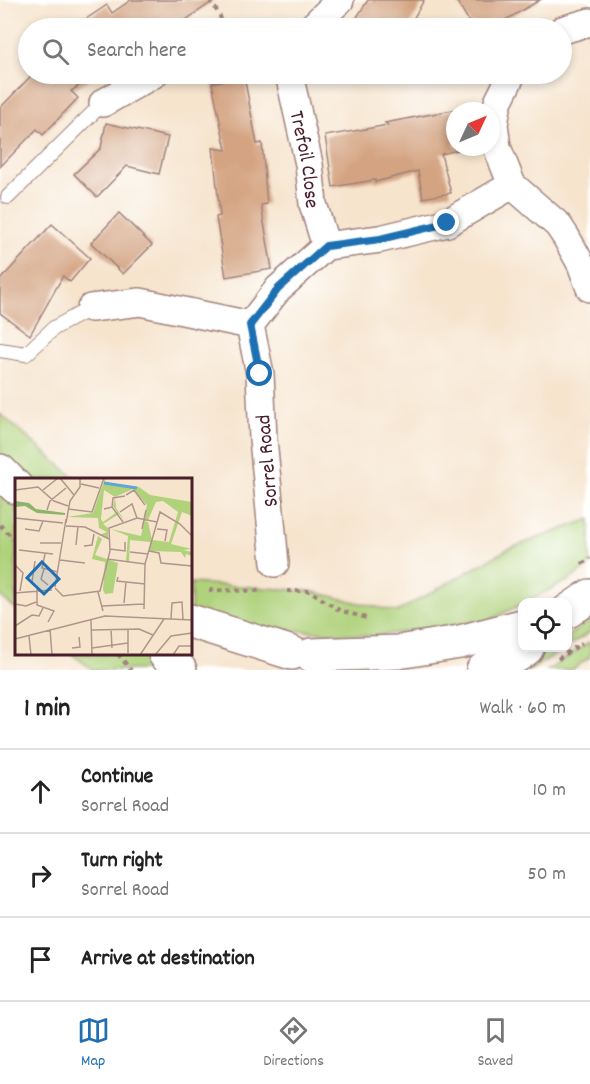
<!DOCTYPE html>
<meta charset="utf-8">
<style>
:root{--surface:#fff;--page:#f2f2f2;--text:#222;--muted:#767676;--line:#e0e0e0;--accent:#1f6fb2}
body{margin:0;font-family:Dekko,sans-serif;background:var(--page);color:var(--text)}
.controls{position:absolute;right:18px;bottom:18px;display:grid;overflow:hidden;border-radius:12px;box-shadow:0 3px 9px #0003}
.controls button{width:54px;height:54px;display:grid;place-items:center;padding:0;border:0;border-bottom:2px solid var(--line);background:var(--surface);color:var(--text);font:30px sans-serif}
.compass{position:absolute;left:446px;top:102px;width:54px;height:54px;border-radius:50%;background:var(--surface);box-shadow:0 3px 9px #0003;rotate:46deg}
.stop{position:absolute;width:18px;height:18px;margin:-14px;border:4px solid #1f6fb2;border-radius:50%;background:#fff}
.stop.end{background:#1f6fb2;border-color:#fff;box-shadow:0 2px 6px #0008}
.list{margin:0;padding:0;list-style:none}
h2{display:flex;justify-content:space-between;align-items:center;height:78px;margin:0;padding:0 24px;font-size:26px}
h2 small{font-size:20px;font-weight:400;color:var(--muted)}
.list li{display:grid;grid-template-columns:39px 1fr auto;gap:18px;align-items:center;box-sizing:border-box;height:84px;padding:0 24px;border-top:2px solid var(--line)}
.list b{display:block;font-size:22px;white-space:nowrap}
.list p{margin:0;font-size:20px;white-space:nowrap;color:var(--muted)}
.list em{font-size:20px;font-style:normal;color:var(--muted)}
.icon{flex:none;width:33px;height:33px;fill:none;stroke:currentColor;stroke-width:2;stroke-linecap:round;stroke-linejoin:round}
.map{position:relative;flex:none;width:590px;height:670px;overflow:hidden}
.search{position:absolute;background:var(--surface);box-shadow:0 3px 9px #0003;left:18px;right:18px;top:18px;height:66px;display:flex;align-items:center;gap:15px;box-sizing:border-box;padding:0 21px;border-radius:33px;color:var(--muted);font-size:22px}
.sheet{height:330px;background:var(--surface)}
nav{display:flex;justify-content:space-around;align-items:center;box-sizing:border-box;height:84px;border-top:2px solid var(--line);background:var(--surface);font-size:16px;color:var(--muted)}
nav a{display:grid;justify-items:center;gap:3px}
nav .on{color:var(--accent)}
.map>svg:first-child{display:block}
</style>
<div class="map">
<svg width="590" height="670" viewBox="0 0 590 670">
<rect width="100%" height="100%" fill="#fff"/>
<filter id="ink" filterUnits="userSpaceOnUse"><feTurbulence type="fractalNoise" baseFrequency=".0167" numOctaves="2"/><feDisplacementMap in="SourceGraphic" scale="12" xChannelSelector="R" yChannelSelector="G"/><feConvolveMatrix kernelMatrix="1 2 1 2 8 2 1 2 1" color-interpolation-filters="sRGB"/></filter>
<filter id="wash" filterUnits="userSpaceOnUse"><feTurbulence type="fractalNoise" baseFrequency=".008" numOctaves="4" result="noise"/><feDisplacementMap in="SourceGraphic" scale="24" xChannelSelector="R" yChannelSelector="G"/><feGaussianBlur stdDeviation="1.35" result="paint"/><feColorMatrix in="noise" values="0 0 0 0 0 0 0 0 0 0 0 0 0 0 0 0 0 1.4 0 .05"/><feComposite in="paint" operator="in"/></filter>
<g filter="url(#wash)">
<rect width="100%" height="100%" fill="#f6e4cd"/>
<!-- green -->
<path fill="#b0d27b" stroke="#7d7853" stroke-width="1.5" d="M 0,414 L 76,479 L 16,479 L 16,609 L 0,596 Z
M 590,519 L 590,565 L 569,580 L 490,620 L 373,636 L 249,627 L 191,613 L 191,583 L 310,591 L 397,612 L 508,549 Z
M 590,620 L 590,632 L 531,670 L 508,670 L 549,648 L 568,648 L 568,636 Z
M 590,642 L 590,657 L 572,670 L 548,670 Z
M 72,654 L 156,654 L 164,670 L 93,670 Z"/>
<g id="blocks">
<!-- building -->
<path fill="#d4a482" d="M 131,0 L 215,0 L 174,28 L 75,28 L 80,23 L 107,5 L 112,13 Z
M 368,0 L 424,0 L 408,28 L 350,28 Z
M 456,0 L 540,0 L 492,28 L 473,28 Z
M 33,74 L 97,74 L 71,91 L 78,98 L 43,135 L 37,129 L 0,167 L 0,108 Z
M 244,76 L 257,144 L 262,143 L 267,204 L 261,205 L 272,269 L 226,277 L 216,217 L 220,216 L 213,148 L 226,150 L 212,83 Z
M 474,106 L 475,111 L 455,111 L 455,147 L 471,147 L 441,154 L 451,193 L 423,198 L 418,171 L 375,182 L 375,180 L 333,187 L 325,136 L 388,125 L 385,123 Z
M 106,123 L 168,137 L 159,174 L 127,166 L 97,197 L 74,174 L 101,148 Z
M 119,213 L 152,245 L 123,274 L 91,243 Z
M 52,224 L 90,258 L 70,282 L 63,276 L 30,335 L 0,313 L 0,280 Z"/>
</g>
</g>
<g filter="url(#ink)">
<use href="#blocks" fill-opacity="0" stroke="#a0827c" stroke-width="1.5"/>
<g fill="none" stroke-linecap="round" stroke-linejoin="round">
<defs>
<path id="service" d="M 8,197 L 103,103
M 0,350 L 26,354 L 54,328 L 91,308"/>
<g id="minor">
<path d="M 311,28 L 340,0"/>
<path d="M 562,30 L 590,22"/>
<path id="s1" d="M 289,74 L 309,164 L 313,204 L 326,246"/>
<path d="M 512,74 L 498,102 L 494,124 L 497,147 L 512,185 L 558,225 L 566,237 L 581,264 L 590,288"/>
<path d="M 103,103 L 154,74"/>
<path d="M 91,308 L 140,302 L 250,325"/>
<path d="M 275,563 L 263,439 L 260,374 L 250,325 L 278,289 L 326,246 L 380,239 L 447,223 L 512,185"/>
</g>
<path id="tertiary" d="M 0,471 L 16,487
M 568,611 L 590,596
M 190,621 L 292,653
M 165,654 L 180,670
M 311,655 L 398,652 L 460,642 L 522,626
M 483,670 C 497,665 515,659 527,648"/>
</defs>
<!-- service casing -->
<use href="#service" stroke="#a0827c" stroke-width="16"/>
<!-- minor casing -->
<use href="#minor" stroke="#a0827c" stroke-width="30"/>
<!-- tertiary casing -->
<use href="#tertiary" stroke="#a0827c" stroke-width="36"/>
<!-- path -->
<path stroke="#a0827c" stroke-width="4" stroke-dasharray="4.5 4.5" stroke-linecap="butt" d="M 210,0 L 220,16 L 223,28
M 0,525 L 16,541
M 582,564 L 590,558
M 209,590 L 261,591
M 287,591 L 310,591 L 339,610 L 366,618
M 118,654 L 131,670
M 558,659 L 582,643"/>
<!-- service -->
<use href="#service" stroke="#fff" stroke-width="14"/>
<!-- minor -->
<use href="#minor" stroke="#fff" stroke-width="27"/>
<!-- tertiary -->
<use href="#tertiary" stroke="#fff" stroke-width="33"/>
</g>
</g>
<g fill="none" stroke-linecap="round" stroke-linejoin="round" filter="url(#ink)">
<!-- route -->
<path stroke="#1f6fb2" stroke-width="8" d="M 260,374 L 250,325 L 278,289 L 326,246 L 380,239 L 447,223"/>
</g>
<g text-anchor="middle" stroke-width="6" stroke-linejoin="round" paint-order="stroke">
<!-- street labels -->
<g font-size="21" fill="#4a1f2b" stroke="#fff">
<text dy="7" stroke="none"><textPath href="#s1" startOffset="87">Trefoil Close</textPath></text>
<text transform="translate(266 461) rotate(-95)" y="7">Sorrel Road</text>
</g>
</g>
<!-- overview -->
<g transform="translate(15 478)">
<rect width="177" height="177" fill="#f6e4cd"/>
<path d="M 90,0 L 90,5 L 124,9 L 135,17 L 177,24 L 177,38 L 167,34 L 156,66 L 177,71 L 168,72 L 177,74 L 177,78 L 171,76 L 170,80 L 166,74 L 135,73 L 135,64 L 115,62 L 114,84 L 111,83 L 113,58 L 96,51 L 126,58 L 129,43 L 133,44 L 137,62 L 154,64 L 163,34 L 148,23 L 141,24 L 133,42 L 129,41 L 132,27 L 118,11 L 100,19 L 89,12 L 86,41 L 88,44 L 102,34 L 98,28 L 100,20 L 101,30 L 110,43 L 104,36 L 88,46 L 93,50 L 93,60 L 84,57 L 92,54 L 84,50 L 83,40 L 52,39 L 78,35 ZM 83,58 L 87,61 L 80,77 L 103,85 L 98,115 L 90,116 L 88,112 L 90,84 L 77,81 Z" fill="#b0d27b"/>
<path d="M 0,23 L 14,25 L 21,31 L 50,35 L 50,37 L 22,35 L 10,28 L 0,29 Z" fill="#8cb46b"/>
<path fill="none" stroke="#61a5d6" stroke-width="3" d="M 89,5 L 122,10"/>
<path fill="none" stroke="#b1958c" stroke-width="1.5" d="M 45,0 L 59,17M 66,6 L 84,10M 0,12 L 23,9 L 39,23 L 53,28M 28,12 L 43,0M 111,17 L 119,12 L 130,27M 97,29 L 98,20 L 110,18M 53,31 L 77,34 L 89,0M 89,31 L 97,29 L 108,44M 32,32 L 35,23 L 51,10M 105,34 L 117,26 L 122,40M 0,40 L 48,45M 51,45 L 55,23 L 65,9 L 65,0M 51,48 L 70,49 L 94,61M 10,51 L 24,53 L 28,43M 127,51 L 131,32M 142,51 L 152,52 L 150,63M 25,65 L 46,65M 61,67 L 63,48M 69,68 L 77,67 L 79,56M 95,71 L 110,73 L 110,64M 4,72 L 38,76M 134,73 L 144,75 L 146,85 L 177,88M 115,74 L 133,76M 30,76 L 27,90 L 43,94M 92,81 L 130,86 L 145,34 L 165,46 L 177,58M 45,82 L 70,85M 0,87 L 8,95 L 5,113M 29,91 L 26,101 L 33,107M 103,99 L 102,103 L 130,106M 17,104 L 20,83M 40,109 L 51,41M 40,110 L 48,118 L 85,113 L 95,73 L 94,50 L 122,40 L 142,44M 22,111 L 22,127 L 39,133 L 33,144M 83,114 L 88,133M 0,115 L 37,112M 109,125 L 111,104M 0,126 L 11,128 L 21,124M 87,128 L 129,126M 129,131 L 130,86M 156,141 L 157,125 L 167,124 L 168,142M 76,142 L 77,177M 0,148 L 17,137 L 24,138 L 28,130M 35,151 L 37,177M 96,151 L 97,170M 77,152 L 124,151 L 138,157M 14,158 L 16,177M 0,161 L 90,138 L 177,142M 57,170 L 65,169 L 64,159M 77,170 L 113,165M 113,175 L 113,151M 108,177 L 125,177 L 149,141M 140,177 L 156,158 L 177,155M 158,177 L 164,168 L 177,168"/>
<path fill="#1f6fb2" fill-opacity="0.15" stroke="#1f6fb2" stroke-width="3" d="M 27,84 L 44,101 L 29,116 L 12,100 Z"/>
<rect width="177" height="177" fill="none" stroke="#4a1f2b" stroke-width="3"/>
</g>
</svg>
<div class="controls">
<button><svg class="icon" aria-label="locate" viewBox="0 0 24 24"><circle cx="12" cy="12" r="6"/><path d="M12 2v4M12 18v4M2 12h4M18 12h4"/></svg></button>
</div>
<svg class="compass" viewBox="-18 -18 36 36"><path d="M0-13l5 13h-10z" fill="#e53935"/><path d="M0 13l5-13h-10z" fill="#767676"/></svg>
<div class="stop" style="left:260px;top:374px"></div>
<div class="stop end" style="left:447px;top:223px"></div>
<div class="search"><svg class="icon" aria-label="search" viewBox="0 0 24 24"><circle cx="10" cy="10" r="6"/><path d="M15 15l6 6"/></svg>Search here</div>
</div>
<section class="sheet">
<h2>1 min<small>Walk · 60 m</small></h2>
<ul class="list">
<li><svg class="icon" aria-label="ahead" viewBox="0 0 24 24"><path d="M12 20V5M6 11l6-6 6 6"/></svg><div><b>Continue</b><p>Sorrel Road</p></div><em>10 m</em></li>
<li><svg class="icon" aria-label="right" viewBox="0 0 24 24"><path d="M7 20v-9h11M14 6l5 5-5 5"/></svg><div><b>Turn right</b><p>Sorrel Road</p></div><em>50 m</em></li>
<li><svg class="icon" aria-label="arrive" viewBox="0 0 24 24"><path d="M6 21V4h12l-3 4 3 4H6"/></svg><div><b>Arrive at destination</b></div></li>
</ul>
</section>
<nav>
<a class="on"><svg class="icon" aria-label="map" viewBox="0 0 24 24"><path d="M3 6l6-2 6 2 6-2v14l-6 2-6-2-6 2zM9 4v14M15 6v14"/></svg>Map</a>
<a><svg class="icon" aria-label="directions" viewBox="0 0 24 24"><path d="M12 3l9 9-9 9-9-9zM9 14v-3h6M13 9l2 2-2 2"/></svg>Directions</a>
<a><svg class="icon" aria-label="saved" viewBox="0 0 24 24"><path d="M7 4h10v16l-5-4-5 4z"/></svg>Saved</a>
</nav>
